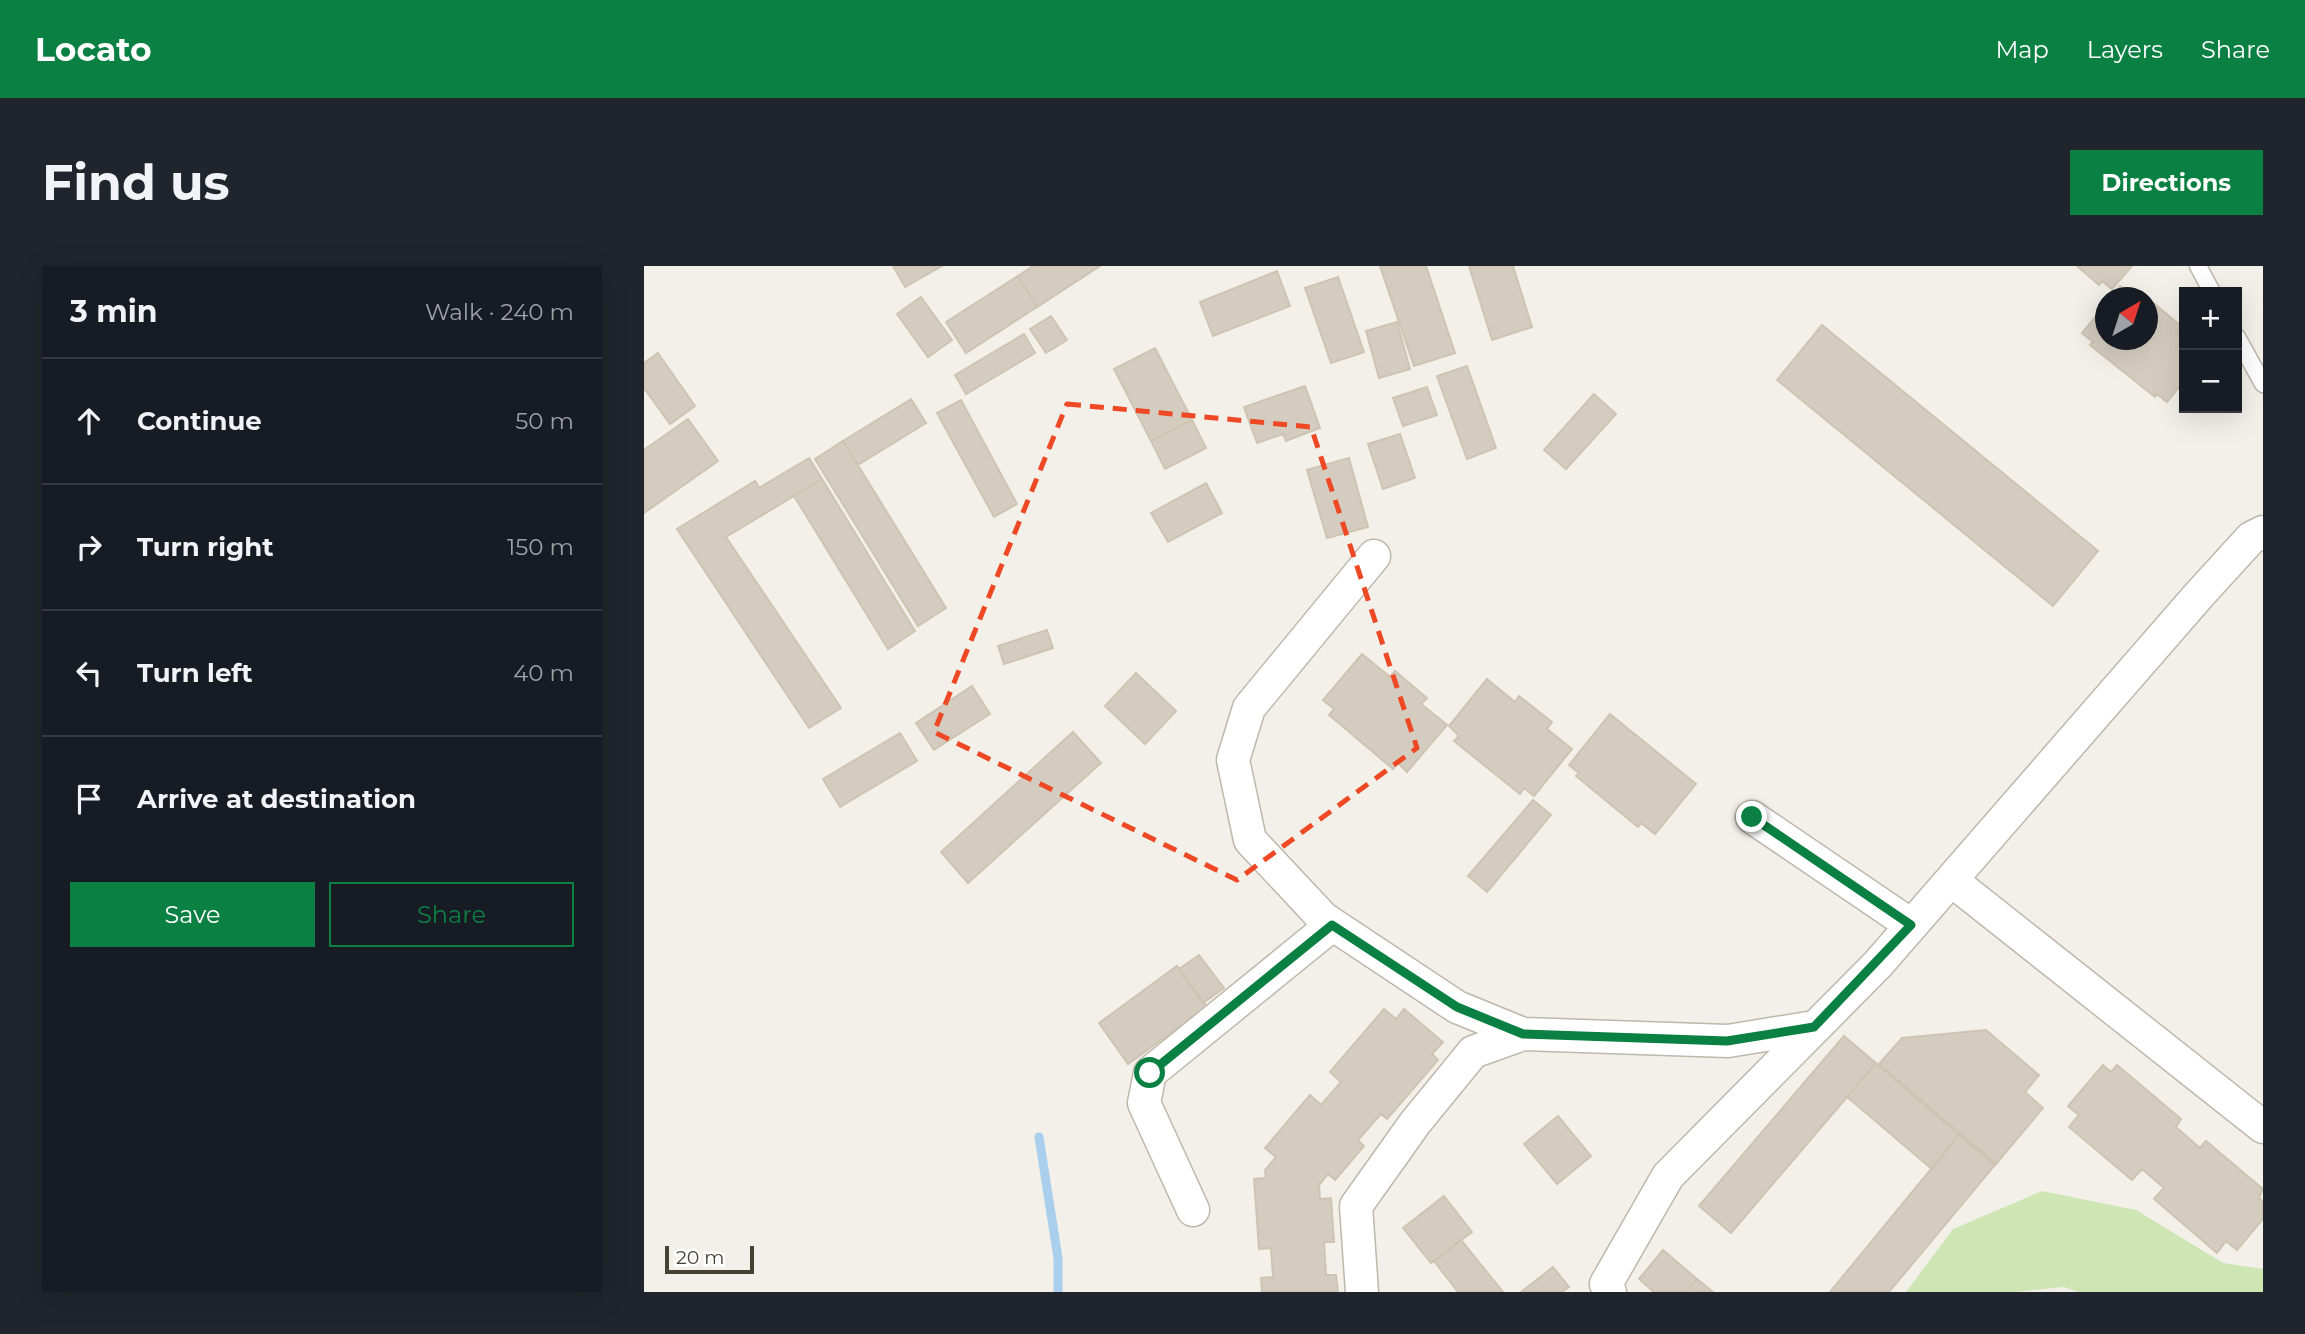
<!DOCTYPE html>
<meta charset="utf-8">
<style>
:root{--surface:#171b24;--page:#20242c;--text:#f1f3f6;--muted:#9ea1a6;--line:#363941;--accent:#0b8043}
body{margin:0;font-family:Montserrat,sans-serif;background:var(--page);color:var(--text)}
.controls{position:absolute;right:21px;top:21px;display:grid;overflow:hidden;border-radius:0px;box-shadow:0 7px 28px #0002}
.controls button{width:63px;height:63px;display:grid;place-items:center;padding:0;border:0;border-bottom:2px solid var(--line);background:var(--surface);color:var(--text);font:35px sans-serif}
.compass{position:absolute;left:1451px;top:21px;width:63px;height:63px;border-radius:50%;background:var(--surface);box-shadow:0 7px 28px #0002;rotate:39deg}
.scale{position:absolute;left:21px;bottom:18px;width:89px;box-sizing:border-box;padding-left:7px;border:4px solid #464137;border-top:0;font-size:19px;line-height:24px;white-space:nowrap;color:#464137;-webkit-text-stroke:5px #fff;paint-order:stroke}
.stop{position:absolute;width:21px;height:21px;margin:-16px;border:5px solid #0b8043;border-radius:50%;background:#fff}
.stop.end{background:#0b8043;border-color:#fff;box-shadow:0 2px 7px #0008}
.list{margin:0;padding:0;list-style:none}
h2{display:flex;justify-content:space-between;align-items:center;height:91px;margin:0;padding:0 28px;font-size:30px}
h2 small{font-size:23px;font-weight:400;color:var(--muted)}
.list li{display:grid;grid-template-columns:46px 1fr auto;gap:21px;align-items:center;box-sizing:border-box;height:126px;padding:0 28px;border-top:2px solid var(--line)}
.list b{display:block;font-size:26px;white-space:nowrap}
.list em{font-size:23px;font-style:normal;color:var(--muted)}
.actions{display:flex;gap:14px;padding:21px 28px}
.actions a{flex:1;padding:16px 0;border:2px solid var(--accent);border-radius:0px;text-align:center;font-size:24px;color:var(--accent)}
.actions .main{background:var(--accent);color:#fff}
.icon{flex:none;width:38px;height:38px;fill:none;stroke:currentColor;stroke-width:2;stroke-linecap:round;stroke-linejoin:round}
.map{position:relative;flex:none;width:1619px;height:1026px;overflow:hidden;border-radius:0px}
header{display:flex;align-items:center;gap:42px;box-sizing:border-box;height:98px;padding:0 35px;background:var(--accent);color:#fff}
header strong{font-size:33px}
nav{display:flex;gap:38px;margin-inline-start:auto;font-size:24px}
.intro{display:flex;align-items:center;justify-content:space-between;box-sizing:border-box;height:168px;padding:0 42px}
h1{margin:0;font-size:49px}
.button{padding:18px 32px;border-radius:0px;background:var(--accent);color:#fff;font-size:24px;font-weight:700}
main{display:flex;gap:42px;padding:0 42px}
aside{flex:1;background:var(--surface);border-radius:0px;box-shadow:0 7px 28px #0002}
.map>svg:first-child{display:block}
</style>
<header>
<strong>Locato</strong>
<nav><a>Map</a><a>Layers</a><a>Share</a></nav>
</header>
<div class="intro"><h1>Find us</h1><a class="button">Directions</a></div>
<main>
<aside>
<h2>3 min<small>Walk · 240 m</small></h2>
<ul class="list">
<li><svg class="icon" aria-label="ahead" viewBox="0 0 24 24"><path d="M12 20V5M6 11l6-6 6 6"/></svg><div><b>Continue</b></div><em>50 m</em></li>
<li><svg class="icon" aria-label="right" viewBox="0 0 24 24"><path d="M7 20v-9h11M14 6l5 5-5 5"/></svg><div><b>Turn right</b></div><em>150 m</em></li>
<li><svg class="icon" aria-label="left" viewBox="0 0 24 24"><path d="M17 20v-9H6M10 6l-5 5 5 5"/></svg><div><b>Turn left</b></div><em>40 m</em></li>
<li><svg class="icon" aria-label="arrive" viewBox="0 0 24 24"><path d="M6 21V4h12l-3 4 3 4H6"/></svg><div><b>Arrive at destination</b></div></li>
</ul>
<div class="actions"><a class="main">Save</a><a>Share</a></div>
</aside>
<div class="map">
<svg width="1619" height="1026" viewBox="0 0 1619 1026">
<rect width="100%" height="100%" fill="#f3f0e9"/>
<!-- green -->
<path fill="#cee5b4" d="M 1398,925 L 1492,944 L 1579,997 L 1619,1003 L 1619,1026 L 1434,1026 L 1420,1021 L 1371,1026 L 1262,1026 L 1309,963 Z"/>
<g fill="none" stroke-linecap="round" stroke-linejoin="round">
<!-- stream -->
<path stroke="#a9cfec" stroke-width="9" d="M 395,871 L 414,992 L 414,1026"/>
</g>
<!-- building -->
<path fill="#d4ccbf" stroke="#cfc4b2" stroke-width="2" d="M 249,0 L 298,0 L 261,21 Z
M 389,0 L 456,0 L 393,41 L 374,10 Z
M 736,0 L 782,0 L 811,87 L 770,100 Z
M 825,0 L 869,0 L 888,61 L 848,74 Z
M 1433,0 L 1488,0 L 1468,23 L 1458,15 L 1455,19 Z
M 633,5 L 646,40 L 569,70 L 556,36 Z
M 374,10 L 393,41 L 322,87 L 302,56 Z
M 694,11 L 720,86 L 687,97 L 661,22 Z
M 1476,20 L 1491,32 L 1467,32 Z
M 277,31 L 308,74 L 284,91 L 253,48 Z
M 1507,35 L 1537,60 L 1533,65 L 1540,71 L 1540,115 L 1523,136 L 1513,128 L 1511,131 L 1446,79 L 1449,76 L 1438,67 L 1462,38 L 1462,74 L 1504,74 L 1504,39 Z
M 407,50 L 423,74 L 402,87 L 386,63 Z
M 753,56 L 766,103 L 735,112 L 722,65 Z
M 1178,59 L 1454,285 L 1409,340 L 1133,114 Z
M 380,68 L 391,87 L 322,128 L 311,109 Z
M 511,82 L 548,154 L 507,175 L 470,103 Z
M 14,87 L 51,140 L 26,158 L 0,122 L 0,97 Z
M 823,100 L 852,182 L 823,193 L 793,110 Z
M 661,120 L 676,162 L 642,175 L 639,168 L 613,177 L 600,141 Z
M 783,121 L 793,149 L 759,160 L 749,132 Z
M 950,128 L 972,148 L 922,203 L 900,184 Z
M 267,133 L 282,157 L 214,199 L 199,175 Z
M 317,134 L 373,238 L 350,251 L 293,147 Z
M 44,153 L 74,195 L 0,247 L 0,184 Z
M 548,154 L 562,182 L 521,203 L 507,175 Z
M 756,168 L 771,212 L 739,223 L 724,178 Z
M 199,175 L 302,342 L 274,360 L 171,193 Z
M 165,192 L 178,213 L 82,271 L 197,442 L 165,462 L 33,263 L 111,215 L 115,222 Z
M 705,192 L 724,261 L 683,272 L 663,204 Z
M 178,213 L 271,365 L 244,383 L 150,230 Z
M 562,217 L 578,247 L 524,276 L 507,247 Z
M 403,364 L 409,382 L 360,398 L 354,380 Z
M 718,388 L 746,411 L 751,405 L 783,432 L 777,438 L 803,459 L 763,506 L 754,497 L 749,503 L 685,449 L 690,443 L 679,434 Z
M 492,407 L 532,445 L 501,478 L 461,440 Z
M 843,413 L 871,436 L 875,430 L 908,456 L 903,463 L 928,483 L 890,530 L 880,522 L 876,528 L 810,475 L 815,470 L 805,460 Z
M 328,420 L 346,448 L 290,484 L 272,457 Z
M 966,448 L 1052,518 L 1011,568 L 997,557 L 994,561 L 932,510 L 935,507 L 925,499 Z
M 429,466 L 457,497 L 324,617 L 297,586 Z
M 256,467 L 273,495 L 196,541 L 179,513 Z
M 889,534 L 907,549 L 843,626 L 824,610 Z
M 555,689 L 580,722 L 559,737 L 535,703 Z
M 533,700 L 563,741 L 484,798 L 455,757 Z
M 740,743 L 752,753 L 760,743 L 799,776 L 788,788 L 794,794 L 743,853 L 737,848 L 714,874 L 720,880 L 691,914 L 684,908 L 675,919 L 676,933 L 687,932 L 690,976 L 680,976 L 682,1009 L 692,1009 L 694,1026 L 618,1026 L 617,1012 L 629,1011 L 627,982 L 615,983 L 610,913 L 622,912 L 621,904 L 632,891 L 621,882 L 666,829 L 677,839 L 697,816 L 686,806 Z
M 1342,764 L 1395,809 L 1381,826 L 1399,842 L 1352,898 L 1235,798 L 1258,772 Z
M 1200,770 L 1232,797 L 1087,967 L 1055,940 Z
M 1232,797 L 1315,869 L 1288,903 L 1203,831 Z
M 1459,799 L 1467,806 L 1473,799 L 1537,853 L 1532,861 L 1556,882 L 1562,875 L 1619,923 L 1615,932 L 1619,936 L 1619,953 L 1593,984 L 1582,975 L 1573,987 L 1510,933 L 1520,922 L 1498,903 L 1488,914 L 1425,861 L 1435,849 L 1424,840 Z
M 914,850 L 947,890 L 913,918 L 880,878 Z
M 1315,869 L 1351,899 L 1245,1026 L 1186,1026 Z
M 800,930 L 828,966 L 787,997 L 759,962 Z
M 817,974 L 859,1026 L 814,1026 L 790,995 Z
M 1019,984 L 1053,1013 L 1042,1026 L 1010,1026 L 995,1013 Z
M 909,1001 L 925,1021 L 918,1026 L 877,1026 Z
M 1053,1013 L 1069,1026 L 1042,1026 Z"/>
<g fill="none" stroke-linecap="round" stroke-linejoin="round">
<defs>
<path id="lane" d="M 1554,0 L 1568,26
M 1593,71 L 1619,118"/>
<path id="street" d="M 730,290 L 605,442 L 589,494 L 606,574 L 679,652 L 813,741 L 879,768
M 1108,551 L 1267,659
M 1307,614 L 1619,861
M 549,944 L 500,837 L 506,807 L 688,659
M 718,1026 L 712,940 L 771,857 L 829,786 L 879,768 L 1084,775 L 1170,761
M 966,1026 L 962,1018 L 1024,910 L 1234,698 L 1555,329 L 1607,272 L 1619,266"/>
</defs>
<!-- lane casing -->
<use href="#lane" stroke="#beb8ac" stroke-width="19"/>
<!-- street casing -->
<use href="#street" stroke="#beb8ac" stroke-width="35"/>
<!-- lane -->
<use href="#lane" stroke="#fff" stroke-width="16"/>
<!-- street -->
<use href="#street" stroke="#fff" stroke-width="32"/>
</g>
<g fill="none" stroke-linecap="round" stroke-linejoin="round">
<!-- route -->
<path stroke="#0b8043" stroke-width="9" d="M 506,807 L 688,659 L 813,741 L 879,768 L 1083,775 L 1170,761 L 1267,659 L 1108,551"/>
</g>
<!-- marked area -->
<path fill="none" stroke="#ee4825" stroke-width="5" stroke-dasharray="14 9" stroke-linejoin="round" d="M 423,138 L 667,161 L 773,482 L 593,614 L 290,466 Z"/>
</svg>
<div class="controls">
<button>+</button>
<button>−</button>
</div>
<svg class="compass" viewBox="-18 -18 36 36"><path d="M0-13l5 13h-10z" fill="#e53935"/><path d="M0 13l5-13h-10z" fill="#9ea1a6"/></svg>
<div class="scale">20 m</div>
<div class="stop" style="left:506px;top:807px"></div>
<div class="stop end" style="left:1108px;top:551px"></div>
</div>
</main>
